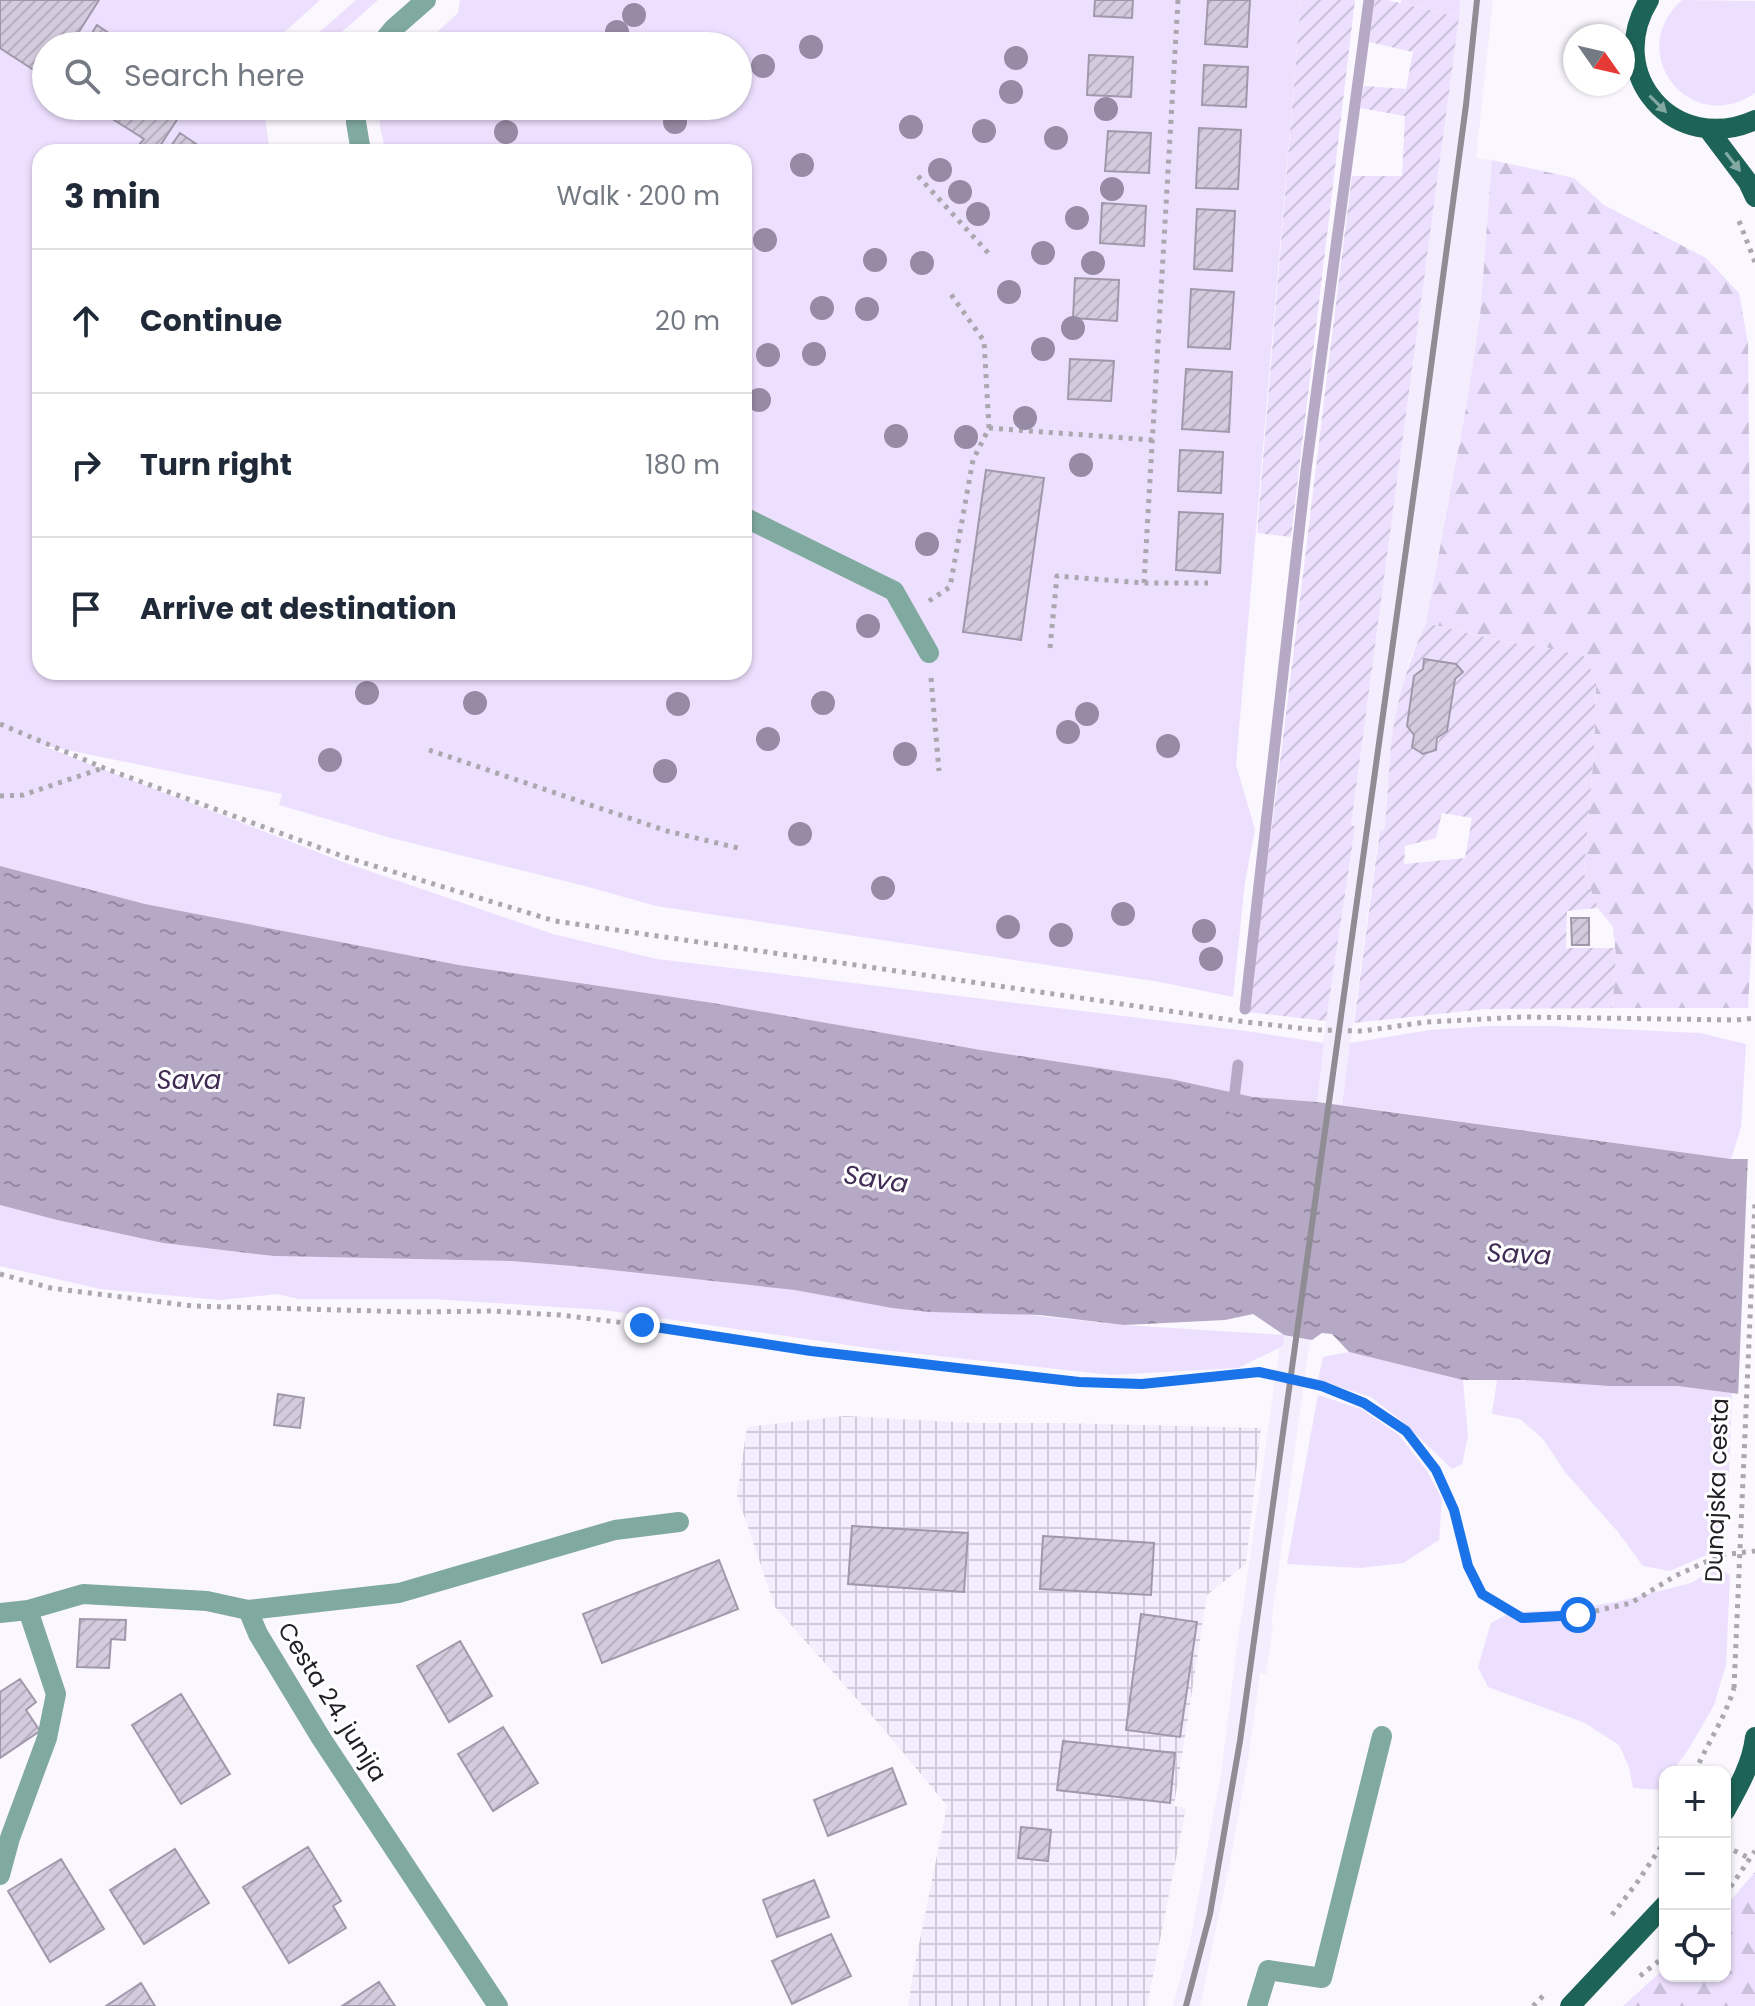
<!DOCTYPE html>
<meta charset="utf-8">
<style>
:root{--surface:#fff;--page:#f6f6f7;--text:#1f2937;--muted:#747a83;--line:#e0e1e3}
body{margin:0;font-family:Poppins,sans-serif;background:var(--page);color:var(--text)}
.controls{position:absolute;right:24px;bottom:24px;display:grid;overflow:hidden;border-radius:16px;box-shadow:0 2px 6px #0004}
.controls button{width:72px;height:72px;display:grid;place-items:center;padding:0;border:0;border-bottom:2px solid var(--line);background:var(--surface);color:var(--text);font:40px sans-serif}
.compass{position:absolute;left:1563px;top:24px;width:72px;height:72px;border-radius:50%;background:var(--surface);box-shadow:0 2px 6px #0004;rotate:124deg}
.stop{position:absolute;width:24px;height:24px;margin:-18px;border:6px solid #1a73e8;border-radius:50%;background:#fff}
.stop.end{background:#1a73e8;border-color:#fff;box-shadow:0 2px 8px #0008}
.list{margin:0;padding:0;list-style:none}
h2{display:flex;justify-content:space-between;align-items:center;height:104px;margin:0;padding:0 32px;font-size:34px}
h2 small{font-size:26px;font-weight:400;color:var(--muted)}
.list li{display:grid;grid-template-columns:52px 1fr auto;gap:24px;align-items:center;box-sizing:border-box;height:144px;padding:0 32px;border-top:2px solid var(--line)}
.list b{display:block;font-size:30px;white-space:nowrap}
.list em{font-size:26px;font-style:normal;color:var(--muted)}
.icon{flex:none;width:44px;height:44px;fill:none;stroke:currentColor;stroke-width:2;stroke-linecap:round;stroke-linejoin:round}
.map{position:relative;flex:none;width:1755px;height:2006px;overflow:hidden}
.search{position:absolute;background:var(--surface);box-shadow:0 2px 6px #0004;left:32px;top:32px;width:720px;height:88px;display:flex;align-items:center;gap:20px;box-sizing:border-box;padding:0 28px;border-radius:44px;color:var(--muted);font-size:30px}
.panel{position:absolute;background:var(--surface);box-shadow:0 2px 6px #0004;left:32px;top:144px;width:720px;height:536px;border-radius:24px}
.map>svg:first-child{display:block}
</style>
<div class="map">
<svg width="1755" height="2006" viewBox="0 0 1755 2006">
<defs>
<pattern id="industrial-grid" width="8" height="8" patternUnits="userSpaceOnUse" patternTransform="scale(2)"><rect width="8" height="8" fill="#f4edfd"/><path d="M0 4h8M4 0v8" fill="none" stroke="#d1cbd9"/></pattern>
<pattern id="forest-firs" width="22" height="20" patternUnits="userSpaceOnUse" patternTransform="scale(2)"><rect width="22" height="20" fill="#ede0fe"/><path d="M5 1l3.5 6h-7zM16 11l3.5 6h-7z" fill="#cbc0da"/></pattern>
<pattern id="garden-furrows" width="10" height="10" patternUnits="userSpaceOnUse" patternTransform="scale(2)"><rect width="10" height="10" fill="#ede0fe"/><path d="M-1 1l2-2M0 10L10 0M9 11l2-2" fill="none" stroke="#cbc0da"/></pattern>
<pattern id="water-ripples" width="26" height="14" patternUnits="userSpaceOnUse" patternTransform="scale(2)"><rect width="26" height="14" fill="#b6a9c6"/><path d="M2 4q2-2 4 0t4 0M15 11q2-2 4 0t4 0" fill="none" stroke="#9489a1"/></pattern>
<pattern id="building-hatch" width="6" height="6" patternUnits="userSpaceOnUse" patternTransform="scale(2)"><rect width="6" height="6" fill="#d4ccde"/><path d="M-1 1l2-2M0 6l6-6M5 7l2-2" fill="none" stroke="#b6afbe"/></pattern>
</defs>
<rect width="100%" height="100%" fill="#faf7fe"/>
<!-- built -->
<path fill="#f4edfd" d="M 1460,0 L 1493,0 L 1476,158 L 1492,160 L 1480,317 L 1466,408 L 1426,623 L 1409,661 L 1393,731 L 1387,809 L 1383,831 L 1379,831 L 1271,1625 L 1273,1626 L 1266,1674 L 1260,1673 L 1249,1753 L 1232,1852 L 1200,2006 L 1173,2006 L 1190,1942 L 1221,1774 L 1238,1637 L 1241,1621 L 1322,1048 L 1355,827 L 1351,826 Z"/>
<!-- industrial -->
<path fill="url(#industrial-grid)" d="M 845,1416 L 972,1423 L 1061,1423 L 1261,1428 L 1246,1564 L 1207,1595 L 1174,1806 L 1186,1808 L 1147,2006 L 908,2006 L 913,1974 L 947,1806 L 887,1733 L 775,1607 L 737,1495 L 747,1427 Z"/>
<!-- green -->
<path fill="#ede0fe" d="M 0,0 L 320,0 L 269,46 L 46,46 L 46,106 L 263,106 L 270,152 L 40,152 L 40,672 L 744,672 L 744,152 L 386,152 L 380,127 L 379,106 L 738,106 L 738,46 L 422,46 L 458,13 L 460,0 L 1301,0 L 1236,765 L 1255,829 L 1245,882 L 1233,997 L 1160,982 L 656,906 L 585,886 L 391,838 L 279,805 L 282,794 L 38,744 L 343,862 L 553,934 L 657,959 L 1246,1031 L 1324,1043 L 1317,1102 L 1253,1097 L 1171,1079 L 981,1050 L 713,1003 L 459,965 L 145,904 L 0,866 Z
M 356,0 L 378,0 L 326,46 L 313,46 L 313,38 Z
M 1401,0 L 1460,0 L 1459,17 L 1401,3 Z
M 1682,0 L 1755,1 L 1755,93 C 1690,138 1623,52 1682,0 Z
M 1489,1026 L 1552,1026 L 1700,1033 L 1746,1044 L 1741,1127 L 1731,1159 L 1342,1105 L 1350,1043 L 1430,1030 Z
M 0,1205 L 57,1220 L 163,1243 L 274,1256 L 511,1261 L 584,1267 L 1124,1325 L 1284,1335 L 1283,1346 L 1238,1368 L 1111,1375 L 883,1350 L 603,1310 L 433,1299 L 298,1299 L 278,1294 L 220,1300 L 100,1289 L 0,1266 Z
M 1349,1352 L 1463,1380 L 1468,1436 L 1462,1464 L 1452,1469 L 1403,1422 L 1371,1397 L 1318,1380 L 1323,1357 Z
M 1497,1380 L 1545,1381 L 1608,1386 L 1677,1386 L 1732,1393 L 1729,1475 L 1722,1548 L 1670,1571 L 1643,1566 L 1618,1532 L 1565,1472 L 1543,1439 L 1520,1419 L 1492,1414 Z
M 1318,1395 L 1361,1409 L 1399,1435 L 1427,1471 L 1442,1499 L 1439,1540 L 1403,1563 L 1360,1568 L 1287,1564 Z
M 1719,1567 L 1730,1575 L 1726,1665 L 1714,1705 L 1688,1750 L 1672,1772 L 1665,1772 L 1665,1782 L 1659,1790 L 1633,1788 L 1629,1767 L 1619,1745 L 1585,1723 L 1488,1687 L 1478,1667 L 1491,1623 L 1511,1612 L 1567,1610 L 1616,1602 L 1691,1583 Z"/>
<!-- forest -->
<path fill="url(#forest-firs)" d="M 1492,160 L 1574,178 L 1604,205 L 1706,258 L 1739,293 L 1748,344 L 1753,862 L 1753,913 L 1748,1008 L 1612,1008 L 1616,958 L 1613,927 L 1598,908 L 1584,874 L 1594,749 L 1596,684 L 1586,658 L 1549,648 L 1507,642 L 1426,623 L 1466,408 L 1480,317 Z
M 1755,1872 L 1755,2006 L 1623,2006 L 1665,1968 L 1665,1976 L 1725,1976 L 1725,1907 Z"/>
<!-- garden -->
<path fill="url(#garden-furrows)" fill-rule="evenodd" d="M 1301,0 L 1355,0 L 1291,537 L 1257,533 Z
M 1375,0 L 1387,0 L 1459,17 L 1351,825 L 1355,827 L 1326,1021 L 1247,1012 C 1286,734 1316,455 1352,176 L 1402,176 L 1405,116 L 1360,108 L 1364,86 L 1406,89 L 1413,52 L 1369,42 Z
M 1426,623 L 1506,642 L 1549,648 L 1586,657 L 1596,684 L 1594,749 L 1584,874 L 1598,908 L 1567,911 L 1566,948 L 1615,948 L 1616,958 L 1612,1008 L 1485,1009 L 1354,1023 L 1380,830 L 1384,830 C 1389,797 1388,763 1393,730 C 1399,692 1410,658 1426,623 ZM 1425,659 L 1456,664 L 1462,672 L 1455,679 L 1436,750 L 1423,754 L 1413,747 L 1414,735 L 1407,726 L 1414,676 L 1423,669 ZM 1442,813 L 1472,818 L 1465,858 L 1404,864 L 1405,846 L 1436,838 Z"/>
<!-- water -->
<path fill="url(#water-ripples)" d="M 0,866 L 145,904 L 459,965 L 713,1003 L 981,1050 L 1171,1079 L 1253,1097 L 1317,1102 L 1731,1159 L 1755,1159 L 1755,1396 L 1677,1386 L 1608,1386 L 1523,1380 L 1463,1380 L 1349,1352 L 1332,1334 L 1322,1333 L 1312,1340 L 1284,1335 L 1253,1314 L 1225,1320 L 1124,1325 L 1040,1315 L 930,1312 L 892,1308 L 795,1290 L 584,1267 L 511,1261 L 274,1256 L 163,1243 L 57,1220 L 0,1205 Z"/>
<!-- pier -->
<path fill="#faf7fe" d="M 1748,1155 L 1755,1155 L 1755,1400 L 1738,1398 Z"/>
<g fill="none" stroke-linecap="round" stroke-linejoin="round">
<!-- stream -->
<path stroke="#b6a9c6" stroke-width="11" d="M 1245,1009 L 1306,470 L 1369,0
M 1233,1108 L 1238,1065"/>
</g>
<!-- building -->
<path fill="url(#building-hatch)" stroke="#a199ab" stroke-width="2" d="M 0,0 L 99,0 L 70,46 L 46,46 L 46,78 L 0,48 Z
M 1095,0 L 1133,0 L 1132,18 L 1094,16 Z
M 1208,0 L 1250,0 L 1247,47 L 1205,44 Z
M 97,25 L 113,36 L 106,46 L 84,46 Z
M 1089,55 L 1133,57 L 1131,97 L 1087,95 Z
M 1204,65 L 1248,67 L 1246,107 L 1202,105 Z
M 92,106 L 141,106 L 147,110 L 149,106 L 180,106 L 184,109 L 156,152 L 147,152 L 138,146 L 144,139 Z
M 1199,128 L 1241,130 L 1238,189 L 1196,188 Z
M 1108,131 L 1151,133 L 1149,173 L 1105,171 Z
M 180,133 L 208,152 L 167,152 Z
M 1102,203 L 1146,206 L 1144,246 L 1100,243 Z
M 1197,209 L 1235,211 L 1232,271 L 1194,269 Z
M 1075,278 L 1119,280 L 1117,321 L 1073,318 Z
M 1191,289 L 1234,292 L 1230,349 L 1188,347 Z
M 1070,359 L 1114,361 L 1111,401 L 1068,399 Z
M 1186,369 L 1232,372 L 1229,432 L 1182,429 Z
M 1180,450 L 1223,452 L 1221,493 L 1178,491 Z
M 986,470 L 1044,478 L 1021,640 L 963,632 Z
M 1179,512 L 1223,514 L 1220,573 L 1176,570 Z
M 1424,659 L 1456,664 L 1463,672 L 1455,679 L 1447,731 L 1437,738 L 1436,750 L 1423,754 L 1412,747 L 1414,735 L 1407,726 L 1414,676 L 1423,669 Z
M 1571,918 L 1589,918 L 1589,945 L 1572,945 Z
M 278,1394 L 304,1398 L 300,1428 L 274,1425 Z
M 852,1526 L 968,1533 L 964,1592 L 848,1584 Z
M 1043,1536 L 1154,1543 L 1151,1595 L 1040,1589 Z
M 719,1560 L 738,1609 L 602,1663 L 583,1614 Z
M 1141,1614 L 1197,1622 L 1180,1737 L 1126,1730 Z
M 80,1619 L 126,1620 L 125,1640 L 111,1639 L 109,1668 L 77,1667 Z
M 460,1641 L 492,1696 L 449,1722 L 417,1666 Z
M 20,1679 L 36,1702 L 26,1710 L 40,1731 L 0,1758 L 0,1692 Z
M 181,1694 L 230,1774 L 181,1804 L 132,1725 Z
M 503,1727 L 538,1783 L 493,1811 L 458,1754 Z
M 1063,1741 L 1175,1753 L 1170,1803 L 1057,1790 Z
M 892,1768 L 906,1804 L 828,1836 L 814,1800 Z
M 1021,1827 L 1051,1830 L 1048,1861 L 1018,1858 Z
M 308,1847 L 341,1901 L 333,1906 L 346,1928 L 289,1963 L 243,1887 Z
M 175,1849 L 209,1903 L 144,1944 L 110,1890 Z
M 61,1859 L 104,1929 L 50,1962 L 8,1891 Z
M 814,1880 L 829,1917 L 777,1937 L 763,1900 Z
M 831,1934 L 851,1976 L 792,2004 L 772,1961 Z
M 379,1982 L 395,2006 L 342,2006 Z
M 141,1983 L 155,2006 L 106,2006 Z"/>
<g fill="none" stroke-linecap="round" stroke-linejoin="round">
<!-- path -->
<path stroke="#aaa7ae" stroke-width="5" stroke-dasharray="4 6" stroke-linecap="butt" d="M 128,44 L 132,46
M 918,176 L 991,256
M 1739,221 L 1755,262
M 989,428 L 1153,440
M 1144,583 L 1178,0
M 929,601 L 950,587 L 973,460 L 989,428 L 984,341 L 950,293
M 1050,648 L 1057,576 L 1144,583 L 1208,583
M 931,678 L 939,771
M 0,724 L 104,768 L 345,857 L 555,921 L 1238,1021 L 1316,1030 L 1363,1031 L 1426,1022 L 1523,1017 L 1737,1020 L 1755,1018
M 429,750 L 667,831 L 742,849
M 0,796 L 23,795 L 103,768
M 0,1274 L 51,1288 L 193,1306 L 413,1312 L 491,1311 L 560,1315 L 642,1325 L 899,1362 L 1079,1382 L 1142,1384 L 1259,1372 L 1322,1386 L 1364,1403 L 1406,1431 L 1436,1470 L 1454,1510 L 1468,1566 L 1482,1594 L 1522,1618 L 1578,1615 L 1631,1603 L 1675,1576 L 1721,1555 L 1755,1551
M 1695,1772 C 1707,1744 1725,1718 1734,1688
M 1725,1846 L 1749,1858
M 1725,1895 L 1755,1851
M 1612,1915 L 1636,1884 L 1665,1841
M 1640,1976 L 1665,1956
M 1533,2006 L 1543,1996"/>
<!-- minor -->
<path stroke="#80a99f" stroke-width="20" d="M 379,46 L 393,29 L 426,0
M 356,106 L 356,122 L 361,152
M 744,517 L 894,591 L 929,653
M 28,1610 L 83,1594 L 207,1601 L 248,1610 L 258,1634 L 321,1738 L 498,2006
M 248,1610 L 399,1593 L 615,1530 L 679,1522
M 0,1613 L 28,1610 L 56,1694 L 47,1738 L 10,1838 L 0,1875
M 1257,2006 L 1268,1970 L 1322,1978 L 1382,1736"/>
<!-- major -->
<path stroke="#1e6357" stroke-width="20" d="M 1649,0 C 1603,75 1675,156 1755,120
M 1708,129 L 1748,182 L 1755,197
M 1725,1811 C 1738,1788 1752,1764 1755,1737
M 1570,2006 L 1665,1905"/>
<!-- rail -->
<path stroke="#8f8c93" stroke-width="6" d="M 1186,2006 L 1210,1914 L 1240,1741 L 1419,456 L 1466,105 L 1477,0"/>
<!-- path-bridge -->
<path stroke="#aaa7ae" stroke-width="5" stroke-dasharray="4 6" stroke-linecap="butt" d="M 1734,1688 L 1755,1202"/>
</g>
<!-- trees -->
<g fill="#978aa4">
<circle cx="634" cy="15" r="12"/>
<circle cx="617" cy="32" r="12"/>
<circle cx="811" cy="47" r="12"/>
<circle cx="1016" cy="58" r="12"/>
<circle cx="763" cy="66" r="12"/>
<circle cx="1011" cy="92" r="12"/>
<circle cx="1106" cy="109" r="12"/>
<circle cx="675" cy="122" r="12"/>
<circle cx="911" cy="127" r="12"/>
<circle cx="984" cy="131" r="12"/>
<circle cx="506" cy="132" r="12"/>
<circle cx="1056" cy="138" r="12"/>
<circle cx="802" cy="165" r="12"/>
<circle cx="940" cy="170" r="12"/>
<circle cx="1112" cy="189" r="12"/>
<circle cx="960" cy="192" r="12"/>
<circle cx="978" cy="214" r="12"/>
<circle cx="1077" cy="218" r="12"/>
<circle cx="765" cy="240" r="12"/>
<circle cx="1043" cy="253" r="12"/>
<circle cx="875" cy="260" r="12"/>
<circle cx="922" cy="263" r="12"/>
<circle cx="1093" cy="263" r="12"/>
<circle cx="1009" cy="292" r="12"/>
<circle cx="822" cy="308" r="12"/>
<circle cx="867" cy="309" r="12"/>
<circle cx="1073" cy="328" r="12"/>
<circle cx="1043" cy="349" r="12"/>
<circle cx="814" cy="354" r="12"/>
<circle cx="768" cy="355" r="12"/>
<circle cx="759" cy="400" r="12"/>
<circle cx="1025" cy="418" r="12"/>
<circle cx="896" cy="436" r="12"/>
<circle cx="966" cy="437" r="12"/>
<circle cx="1081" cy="465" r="12"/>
<circle cx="927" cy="544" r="12"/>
<circle cx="868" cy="626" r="12"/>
<circle cx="367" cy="693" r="12"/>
<circle cx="475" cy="703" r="12"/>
<circle cx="823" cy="703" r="12"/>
<circle cx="678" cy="704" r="12"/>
<circle cx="1087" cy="714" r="12"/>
<circle cx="1068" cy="732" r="12"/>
<circle cx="768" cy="739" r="12"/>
<circle cx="1168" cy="746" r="12"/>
<circle cx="905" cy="754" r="12"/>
<circle cx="330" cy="760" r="12"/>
<circle cx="665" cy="771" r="12"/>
<circle cx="800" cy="834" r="12"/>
<circle cx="883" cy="888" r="12"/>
<circle cx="1123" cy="914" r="12"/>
<circle cx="1008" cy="927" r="12"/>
<circle cx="1204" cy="931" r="12"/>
<circle cx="1061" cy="935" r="12"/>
<circle cx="1211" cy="959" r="12"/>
</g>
<!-- one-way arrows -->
<defs><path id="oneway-solid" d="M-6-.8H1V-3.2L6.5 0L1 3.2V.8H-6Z" transform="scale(2)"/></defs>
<g fill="#83a9a3">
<use href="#oneway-solid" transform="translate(1658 104) rotate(45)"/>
<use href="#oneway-solid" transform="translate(1733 162) rotate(52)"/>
</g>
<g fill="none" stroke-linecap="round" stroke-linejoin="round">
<!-- route -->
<path stroke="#1a73e8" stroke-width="10" d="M 642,1325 L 811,1351 L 1079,1382 L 1142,1384 L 1259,1372 L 1322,1386 L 1364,1403 L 1406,1431 L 1436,1470 L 1454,1510 L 1468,1566 L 1482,1594 L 1522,1618 L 1578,1615"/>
</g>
<g text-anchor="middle" stroke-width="6" stroke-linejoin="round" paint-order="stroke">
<!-- street labels -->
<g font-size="24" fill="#211e24" stroke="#fff">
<text transform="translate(1717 1490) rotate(-88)" y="8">Dunajska cesta</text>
<text transform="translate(332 1702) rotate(58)" y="8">Cesta 24. junija</text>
</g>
<!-- water labels -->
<g font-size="26" font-style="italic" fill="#3f2b54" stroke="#fff">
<text x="189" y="1089">Sava</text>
<text transform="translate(876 1179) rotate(9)" y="9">Sava</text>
<text transform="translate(1519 1254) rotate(3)" y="9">Sava</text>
</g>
</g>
</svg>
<div class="controls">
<button>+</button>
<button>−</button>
<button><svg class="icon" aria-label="locate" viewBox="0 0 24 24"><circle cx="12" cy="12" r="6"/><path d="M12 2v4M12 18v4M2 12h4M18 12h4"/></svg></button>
</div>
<svg class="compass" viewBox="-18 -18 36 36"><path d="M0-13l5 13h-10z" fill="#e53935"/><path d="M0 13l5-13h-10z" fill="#747a83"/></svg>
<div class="stop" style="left:1578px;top:1615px"></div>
<div class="stop end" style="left:642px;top:1325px"></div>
<div class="search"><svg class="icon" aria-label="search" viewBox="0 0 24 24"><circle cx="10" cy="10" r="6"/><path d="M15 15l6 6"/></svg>Search here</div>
<section class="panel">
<h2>3 min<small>Walk · 200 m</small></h2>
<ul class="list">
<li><svg class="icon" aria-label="ahead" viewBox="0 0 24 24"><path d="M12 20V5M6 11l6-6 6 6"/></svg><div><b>Continue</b></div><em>20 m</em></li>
<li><svg class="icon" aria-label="right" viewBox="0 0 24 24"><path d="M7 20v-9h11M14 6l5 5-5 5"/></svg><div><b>Turn right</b></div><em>180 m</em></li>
<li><svg class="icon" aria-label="arrive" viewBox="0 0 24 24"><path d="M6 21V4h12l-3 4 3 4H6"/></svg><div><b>Arrive at destination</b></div></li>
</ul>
</section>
</div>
